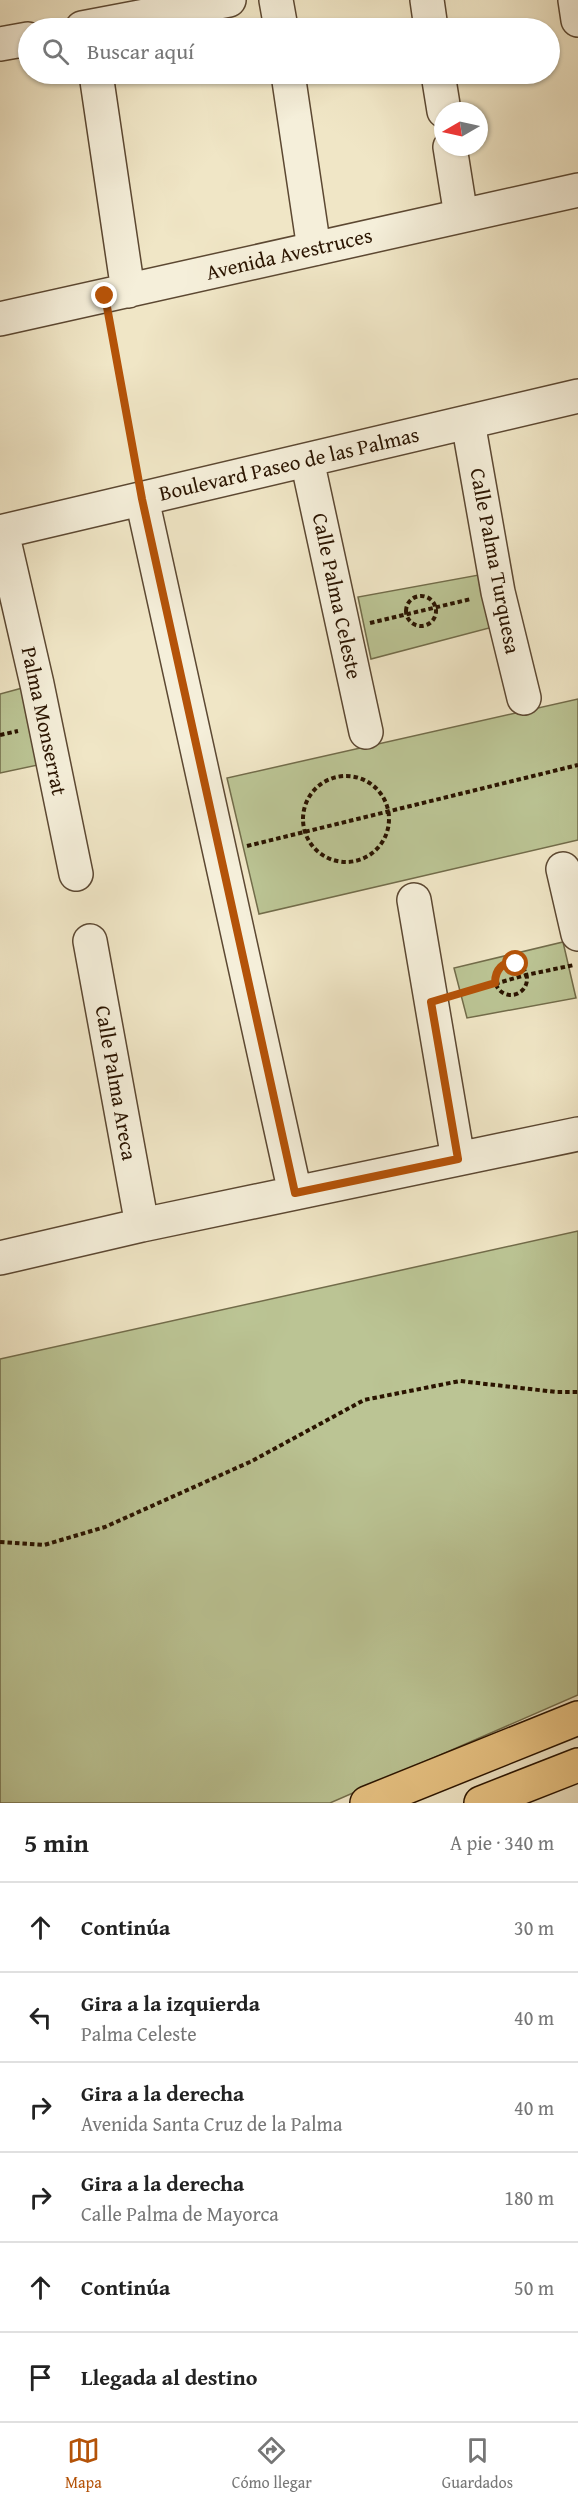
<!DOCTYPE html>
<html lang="es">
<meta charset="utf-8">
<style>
:root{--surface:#fff;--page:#f2f2f2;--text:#222;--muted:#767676;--line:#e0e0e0;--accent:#b45309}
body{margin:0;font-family:"Gentium Book Plus",serif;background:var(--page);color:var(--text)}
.compass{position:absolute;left:434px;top:102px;width:54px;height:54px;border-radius:50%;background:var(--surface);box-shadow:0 2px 4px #0004;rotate:261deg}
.stop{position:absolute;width:18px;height:18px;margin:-14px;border:4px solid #b45309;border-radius:50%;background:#fff}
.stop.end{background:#b45309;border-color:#fff;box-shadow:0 2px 6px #0008}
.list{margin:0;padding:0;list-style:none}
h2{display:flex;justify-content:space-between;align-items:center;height:78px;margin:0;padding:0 24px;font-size:26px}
h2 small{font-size:20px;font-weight:400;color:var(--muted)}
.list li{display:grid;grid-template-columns:39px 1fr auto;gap:18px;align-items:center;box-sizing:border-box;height:90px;padding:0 24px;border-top:2px solid var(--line)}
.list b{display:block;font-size:22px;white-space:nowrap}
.list p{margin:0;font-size:20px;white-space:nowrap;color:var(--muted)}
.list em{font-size:20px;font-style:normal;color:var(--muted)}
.icon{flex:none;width:33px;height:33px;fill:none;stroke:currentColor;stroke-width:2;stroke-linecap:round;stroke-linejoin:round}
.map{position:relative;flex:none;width:578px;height:1803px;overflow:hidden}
.search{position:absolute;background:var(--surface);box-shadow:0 2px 4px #0004;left:18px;right:18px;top:18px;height:66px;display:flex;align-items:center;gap:15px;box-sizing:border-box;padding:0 21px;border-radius:33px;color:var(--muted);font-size:22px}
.sheet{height:618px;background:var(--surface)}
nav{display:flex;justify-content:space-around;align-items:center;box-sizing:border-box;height:84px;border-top:2px solid var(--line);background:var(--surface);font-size:16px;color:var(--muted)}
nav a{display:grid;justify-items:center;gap:3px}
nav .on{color:var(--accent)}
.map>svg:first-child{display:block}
</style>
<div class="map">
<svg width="578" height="1803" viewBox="0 0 578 1803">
<rect width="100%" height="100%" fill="#f0e6c6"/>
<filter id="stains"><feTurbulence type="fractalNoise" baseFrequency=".00333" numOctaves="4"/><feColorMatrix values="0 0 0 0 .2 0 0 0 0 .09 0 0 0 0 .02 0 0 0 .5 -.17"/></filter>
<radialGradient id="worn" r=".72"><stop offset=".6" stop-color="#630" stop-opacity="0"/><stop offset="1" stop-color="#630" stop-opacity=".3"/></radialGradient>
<!-- green -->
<path fill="#bbc494" stroke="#726c4a" stroke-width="1.5" d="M 484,574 L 493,627 L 371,659 L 358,597 Z
M 37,684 L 52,762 L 0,773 L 0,694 Z
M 578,699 L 578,840 L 259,914 L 227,778 Z
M 563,942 L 576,998 L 467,1018 L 454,968 Z
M 578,1231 L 578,1695 L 330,1803 L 0,1803 L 0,1359 Z"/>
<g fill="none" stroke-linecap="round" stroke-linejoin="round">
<defs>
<path id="minor" d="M 276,0 L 281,28
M 427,0 L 431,28
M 575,0 L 578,20
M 82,28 L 229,0
M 0,44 L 28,39
M 96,74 L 128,291
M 288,74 L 314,249
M 438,74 L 444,111
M 450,147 L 461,216
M 0,319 L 578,190
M 468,422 L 498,592 L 524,698
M 307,460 L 366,732
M 142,499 L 295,1193
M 0,532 L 578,396
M 2,532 L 37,684 L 76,874
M 563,869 L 578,934
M 414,900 L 458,1159
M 90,941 L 142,1225
M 0,1258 L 142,1225 L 578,1134"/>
<path id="major" d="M 367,1803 L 578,1718
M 481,1803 L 578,1765"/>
</defs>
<!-- minor casing -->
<use href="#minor" stroke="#5c4832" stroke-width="36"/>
<!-- major casing -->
<use href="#major" stroke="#2a1400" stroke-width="36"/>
<!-- path -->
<path stroke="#2a1400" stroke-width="4" stroke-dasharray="4.5 3" stroke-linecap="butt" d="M 110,322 L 137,471
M406 611a15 15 0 1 1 30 0a15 15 0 1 1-30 0Z
M 370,623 L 471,599
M 0,735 L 18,731
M303 819a43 43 0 1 1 86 0a43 43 0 1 1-86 0Z
M 247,846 L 578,765
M495 979a16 16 0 1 1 32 0a16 16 0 1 1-32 0Z
M 459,994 L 526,975 L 574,965
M 0,1542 L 44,1545 L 105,1527 L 252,1461 L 364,1400 L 460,1381 L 556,1392 L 578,1392"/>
<!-- minor -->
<use href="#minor" stroke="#f5efda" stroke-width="33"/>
<!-- major -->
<use href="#major" stroke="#e8c383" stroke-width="33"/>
</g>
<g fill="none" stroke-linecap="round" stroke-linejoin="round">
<!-- route -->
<path stroke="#b45309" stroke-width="8" d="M 105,296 L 142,499 L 295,1193 L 458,1159 L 431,1002 L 495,983 C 495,970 503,960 516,964"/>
</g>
<g text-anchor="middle" stroke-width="6" stroke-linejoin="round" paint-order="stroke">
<!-- street labels -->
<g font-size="21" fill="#2a1400" stroke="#f5efda">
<text transform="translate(289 254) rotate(-13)" y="7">Avenida Avestruces</text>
<text transform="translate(289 464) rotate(-13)" y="7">Boulevard Paseo de las Palmas</text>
<text transform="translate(495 561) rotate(79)" y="7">Calle Palma Turquesa</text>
<text transform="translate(337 596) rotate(78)" y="7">Calle Palma Celeste</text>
<text transform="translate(44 721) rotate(78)" y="7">Palma Monserrat</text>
<text transform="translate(116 1083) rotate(80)" y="7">Calle Palma Areca</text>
</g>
</g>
<rect width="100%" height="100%" filter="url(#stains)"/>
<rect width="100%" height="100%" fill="url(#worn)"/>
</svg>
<svg class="compass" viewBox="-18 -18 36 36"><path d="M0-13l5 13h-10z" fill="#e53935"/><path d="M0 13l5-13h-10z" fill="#767676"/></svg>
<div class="stop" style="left:516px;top:964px"></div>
<div class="stop end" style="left:105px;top:296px"></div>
<div class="search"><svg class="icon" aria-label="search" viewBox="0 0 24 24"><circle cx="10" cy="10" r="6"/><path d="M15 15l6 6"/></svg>Buscar aquí</div>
</div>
<section class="sheet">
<h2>5 min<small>A pie · 340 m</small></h2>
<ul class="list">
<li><svg class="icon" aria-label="ahead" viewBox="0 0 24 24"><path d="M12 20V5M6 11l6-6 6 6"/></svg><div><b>Continúa</b></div><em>30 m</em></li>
<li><svg class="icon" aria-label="left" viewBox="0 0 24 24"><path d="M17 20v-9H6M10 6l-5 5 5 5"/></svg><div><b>Gira a la izquierda</b><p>Palma Celeste</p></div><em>40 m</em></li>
<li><svg class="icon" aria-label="right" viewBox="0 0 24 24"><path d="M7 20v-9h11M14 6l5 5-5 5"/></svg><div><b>Gira a la derecha</b><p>Avenida Santa Cruz de la Palma</p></div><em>40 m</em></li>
<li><svg class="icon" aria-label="right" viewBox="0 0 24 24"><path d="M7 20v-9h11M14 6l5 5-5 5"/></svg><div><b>Gira a la derecha</b><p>Calle Palma de Mayorca</p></div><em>180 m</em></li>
<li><svg class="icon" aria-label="ahead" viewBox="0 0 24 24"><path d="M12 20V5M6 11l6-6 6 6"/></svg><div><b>Continúa</b></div><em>50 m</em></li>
<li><svg class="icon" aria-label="arrive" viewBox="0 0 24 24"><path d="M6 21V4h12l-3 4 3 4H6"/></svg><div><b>Llegada al destino</b></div></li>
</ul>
</section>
<nav>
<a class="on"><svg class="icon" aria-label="map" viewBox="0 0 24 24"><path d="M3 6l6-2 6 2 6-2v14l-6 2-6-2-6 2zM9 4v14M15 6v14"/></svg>Mapa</a>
<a><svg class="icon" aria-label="directions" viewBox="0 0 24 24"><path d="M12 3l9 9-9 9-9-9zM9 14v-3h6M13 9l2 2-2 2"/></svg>Cómo llegar</a>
<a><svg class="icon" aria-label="saved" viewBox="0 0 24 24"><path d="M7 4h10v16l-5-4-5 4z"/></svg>Guardados</a>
</nav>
